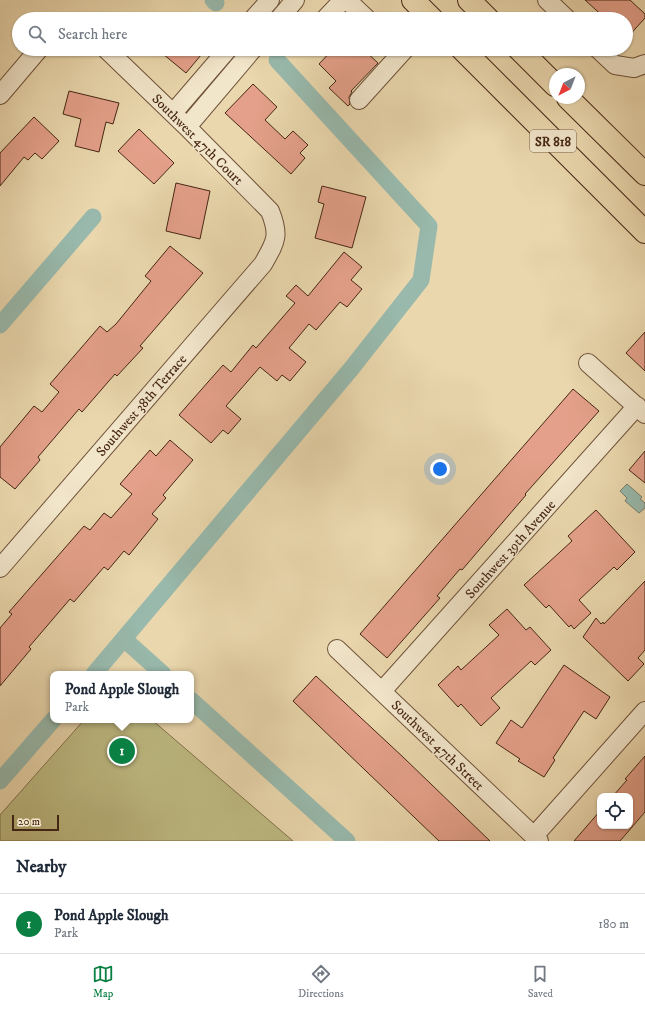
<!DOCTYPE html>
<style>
:root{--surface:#fff;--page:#f6f6f7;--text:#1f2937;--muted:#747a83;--line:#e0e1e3;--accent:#0b8043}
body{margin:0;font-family:"IM FELL DW Pica",serif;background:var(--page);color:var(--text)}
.controls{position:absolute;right:12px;bottom:12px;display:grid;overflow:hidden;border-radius:8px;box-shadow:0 1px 3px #0004}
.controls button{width:36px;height:36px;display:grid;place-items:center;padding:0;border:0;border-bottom:1px solid var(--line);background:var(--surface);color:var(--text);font:20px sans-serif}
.compass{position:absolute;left:549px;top:68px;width:36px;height:36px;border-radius:50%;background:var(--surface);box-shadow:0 1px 3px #0004;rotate:222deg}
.scale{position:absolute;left:12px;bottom:10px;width:47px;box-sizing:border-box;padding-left:4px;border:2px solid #462614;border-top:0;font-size:11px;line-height:14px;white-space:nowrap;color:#462614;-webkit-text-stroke:3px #f1e5ca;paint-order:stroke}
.you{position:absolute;left:440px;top:469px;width:14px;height:14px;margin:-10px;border:3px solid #fff;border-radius:50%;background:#1a73e8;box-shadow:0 0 0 6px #1a73e833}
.badge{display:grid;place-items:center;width:26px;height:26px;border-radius:50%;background:var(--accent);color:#fff;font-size:13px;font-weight:700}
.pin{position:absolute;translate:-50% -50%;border:2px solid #fff;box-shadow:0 1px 4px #0006}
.popup{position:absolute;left:50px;top:671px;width:144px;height:52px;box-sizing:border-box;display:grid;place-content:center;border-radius:8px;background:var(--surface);filter:drop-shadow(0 1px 3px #0005);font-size:13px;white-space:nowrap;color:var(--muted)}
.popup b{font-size:15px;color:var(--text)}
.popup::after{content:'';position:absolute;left:50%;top:100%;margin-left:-8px;border:8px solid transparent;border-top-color:var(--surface)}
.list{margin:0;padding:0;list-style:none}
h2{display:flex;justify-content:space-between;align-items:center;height:52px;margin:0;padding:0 16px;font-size:17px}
h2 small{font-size:13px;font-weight:400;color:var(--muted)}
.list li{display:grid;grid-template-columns:26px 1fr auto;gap:12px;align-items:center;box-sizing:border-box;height:60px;padding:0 16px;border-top:1px solid var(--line)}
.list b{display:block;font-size:15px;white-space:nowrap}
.list p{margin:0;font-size:13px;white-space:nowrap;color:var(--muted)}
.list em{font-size:13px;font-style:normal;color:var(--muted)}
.icon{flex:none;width:22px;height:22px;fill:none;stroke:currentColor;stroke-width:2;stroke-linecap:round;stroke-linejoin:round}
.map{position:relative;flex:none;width:645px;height:841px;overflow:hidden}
.search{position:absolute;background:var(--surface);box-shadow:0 1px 3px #0004;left:12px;right:12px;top:12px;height:44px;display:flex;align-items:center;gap:10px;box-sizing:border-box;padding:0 14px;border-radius:22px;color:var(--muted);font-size:15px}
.sheet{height:112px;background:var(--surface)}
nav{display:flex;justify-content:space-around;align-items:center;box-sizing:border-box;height:56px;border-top:1px solid var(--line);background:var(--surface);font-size:11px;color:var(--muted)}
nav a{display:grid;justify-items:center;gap:2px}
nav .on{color:var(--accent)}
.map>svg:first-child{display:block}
</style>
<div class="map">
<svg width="645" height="841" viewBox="0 0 645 841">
<rect width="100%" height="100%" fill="#ead7ad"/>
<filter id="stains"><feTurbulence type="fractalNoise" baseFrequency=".005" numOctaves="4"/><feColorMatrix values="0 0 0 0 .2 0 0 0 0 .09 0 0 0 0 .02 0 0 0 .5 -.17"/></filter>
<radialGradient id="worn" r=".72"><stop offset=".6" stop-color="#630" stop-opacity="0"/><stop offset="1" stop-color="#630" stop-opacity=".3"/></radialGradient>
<!-- green -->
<path fill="#bfbc84" stroke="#82714c" d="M 84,720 L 152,720 L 293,841 L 0,841 L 0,815 Z"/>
<!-- water -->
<path fill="#98b9ac" stroke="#777e6f" d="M 627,484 L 642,497 L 640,499 L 645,503 L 645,508 L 639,513 L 625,501 L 627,498 L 620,491 Z"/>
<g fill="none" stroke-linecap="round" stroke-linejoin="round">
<!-- canal -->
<path stroke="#98b9ac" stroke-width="17" d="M 213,0 L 216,3
M 0,325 L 93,217
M 124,639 L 163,674
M 94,674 L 351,369 L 421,280 L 429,226 L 277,60
M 191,700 L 347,841
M 0,781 L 53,720"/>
</g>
<!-- building -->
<path fill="#e4a08a" stroke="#462614" d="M 585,0 L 630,0 L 645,14 L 645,18 L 626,39 L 626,19 L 606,19 Z
M 157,49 L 206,49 L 186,73 Z
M 333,49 L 363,49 L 378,63 L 351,91 L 352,92 L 349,97 L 350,104 L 348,106 L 329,88 L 336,81 L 319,64 Z
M 253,84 L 277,107 L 265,120 L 285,139 L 293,131 L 308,145 L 300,153 L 305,158 L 291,174 L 225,113 Z
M 69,91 L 119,103 L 113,124 L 106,122 L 99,152 L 75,146 L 81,119 L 63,114 Z
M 34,117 L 59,141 L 42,159 L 35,153 L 28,160 L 24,157 L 0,186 L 0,153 Z
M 139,129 L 174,163 L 154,184 L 118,151 Z
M 176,183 L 210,191 L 200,239 L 166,231 Z
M 322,186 L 366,197 L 352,248 L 315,238 L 324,204 L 318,202 Z
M 170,246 L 203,273 L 140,346 L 143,348 L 117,376 L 115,374 L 82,412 L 79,409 L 38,457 L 40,460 L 15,489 L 0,477 L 0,447 L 34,406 L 42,412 L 59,392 L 50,384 L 100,326 L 107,332 L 116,324 L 151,281 L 145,276 Z
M 344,252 L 362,267 L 351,280 L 362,289 L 347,307 L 340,302 L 316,330 L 309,324 L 289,348 L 306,362 L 290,381 L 282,375 L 277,381 L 260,367 L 226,406 L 241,419 L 228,434 L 223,430 L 211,443 L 179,415 L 223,365 L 231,372 L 253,345 L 256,348 L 295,303 L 286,296 L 296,285 L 308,296 Z
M 645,332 L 645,371 L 626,353 Z
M 573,389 L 599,411 L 525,494 L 526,495 L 462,570 L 460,569 L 437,596 L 440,598 L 387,658 L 360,634 Z
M 170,440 L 193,460 L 163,495 L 166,498 L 152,514 L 158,519 L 129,555 L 124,551 L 108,570 L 104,567 L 74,602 L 70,599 L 29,647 L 31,649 L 0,686 L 0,628 L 12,614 L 9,612 L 84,526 L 90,530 L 104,513 L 111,518 L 132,494 L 120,484 L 150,450 L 156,456 Z
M 645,451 L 645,483 L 629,470 Z
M 596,510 L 635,552 L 617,570 L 614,567 L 579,600 L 591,613 L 574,629 L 571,625 L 569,627 L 549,605 L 546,608 L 524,585 L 572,541 L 568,536 Z
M 645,581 L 645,650 L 638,658 L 644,664 L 628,681 L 583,637 L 596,618 L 601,624 L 603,622 L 604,624 Z
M 507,609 L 526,630 L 530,627 L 551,650 L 535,665 L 531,661 L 491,698 L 500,708 L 481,726 L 461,704 L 458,707 L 438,685 L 458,666 L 461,670 L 499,635 L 489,625 Z
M 564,665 L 610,697 L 596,719 L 584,711 L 553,758 L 555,760 L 544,777 L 518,761 L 520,759 L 496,743 L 511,720 L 522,728 Z
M 316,676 L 403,757 L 490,841 L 439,841 L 293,701 Z
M 645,756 L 645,812 L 620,841 L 574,841 L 600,811 L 600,826 L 630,826 L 630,796 L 613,796 L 627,780 L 625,779 Z"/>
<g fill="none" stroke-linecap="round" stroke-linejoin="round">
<defs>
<path id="minor" d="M 347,0 L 367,19
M 547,0 L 567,19
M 253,19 L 270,0
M 279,19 L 295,0
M 325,19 L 343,0
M 598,49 L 615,65 L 634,68 L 645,64
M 0,95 L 39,49
M 359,100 L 405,49
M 173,113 L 228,49
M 187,127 L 253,49
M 588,363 L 645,414
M 0,568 L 263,264 C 276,241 280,236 270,211 L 187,127 L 106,49
M 337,649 L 539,841
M 382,691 L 637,406
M 534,836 L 645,711"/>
<path id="major" d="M 413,0 L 432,19
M 469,0 L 488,19
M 462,49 L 645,232
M 519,49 L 555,85
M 568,98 L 645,174"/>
</defs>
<!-- minor casing -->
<use href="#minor" stroke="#6f523a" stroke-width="20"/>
<!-- major casing -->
<use href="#major" stroke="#462614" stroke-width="24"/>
<!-- minor -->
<use href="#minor" stroke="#f1e5ca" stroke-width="18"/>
<!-- major -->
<use href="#major" stroke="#ead7ad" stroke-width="22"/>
</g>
<g text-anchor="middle" stroke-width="3" stroke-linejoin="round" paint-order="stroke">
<!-- shield labels -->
<rect fill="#f1e5ca" stroke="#795f4b" stroke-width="1" x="530" y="130" width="46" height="22" rx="3"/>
<g font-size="13" font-weight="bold" fill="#462614">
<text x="553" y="146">SR 818</text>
</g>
<!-- street labels -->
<g font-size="14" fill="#462614" stroke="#f1e5ca">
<text transform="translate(198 139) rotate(45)" y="5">Southwest 47th Court</text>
<text transform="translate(141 405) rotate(-49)" y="5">Southwest 38th Terrace</text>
<text transform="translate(510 549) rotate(-48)" y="5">Southwest 39th Avenue</text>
<text transform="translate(438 745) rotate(44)" y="5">Southwest 47th Street</text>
</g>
</g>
<rect width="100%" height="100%" filter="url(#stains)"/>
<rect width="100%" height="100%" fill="url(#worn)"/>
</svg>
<div class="controls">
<button><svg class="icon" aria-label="locate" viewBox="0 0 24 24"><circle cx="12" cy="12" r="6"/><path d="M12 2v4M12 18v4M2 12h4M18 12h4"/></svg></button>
</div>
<svg class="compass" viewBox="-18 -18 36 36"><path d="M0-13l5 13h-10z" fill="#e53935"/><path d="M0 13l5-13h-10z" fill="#747a83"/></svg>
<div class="scale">20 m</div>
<div class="you"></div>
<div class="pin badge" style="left:122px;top:751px">1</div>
<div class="popup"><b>Pond Apple Slough</b>Park</div>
<div class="search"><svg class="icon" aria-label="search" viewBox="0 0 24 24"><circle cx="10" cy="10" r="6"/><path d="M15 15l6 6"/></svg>Search here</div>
</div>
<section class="sheet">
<h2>Nearby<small></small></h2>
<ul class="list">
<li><span class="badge">1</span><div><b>Pond Apple Slough</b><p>Park</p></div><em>180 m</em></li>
</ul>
</section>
<nav>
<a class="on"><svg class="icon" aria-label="map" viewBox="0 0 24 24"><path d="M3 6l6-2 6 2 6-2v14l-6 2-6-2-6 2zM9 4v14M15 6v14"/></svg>Map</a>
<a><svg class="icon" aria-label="directions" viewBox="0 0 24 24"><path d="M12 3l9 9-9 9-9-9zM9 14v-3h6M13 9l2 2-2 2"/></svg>Directions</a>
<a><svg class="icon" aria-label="saved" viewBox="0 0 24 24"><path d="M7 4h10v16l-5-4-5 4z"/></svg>Saved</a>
</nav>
